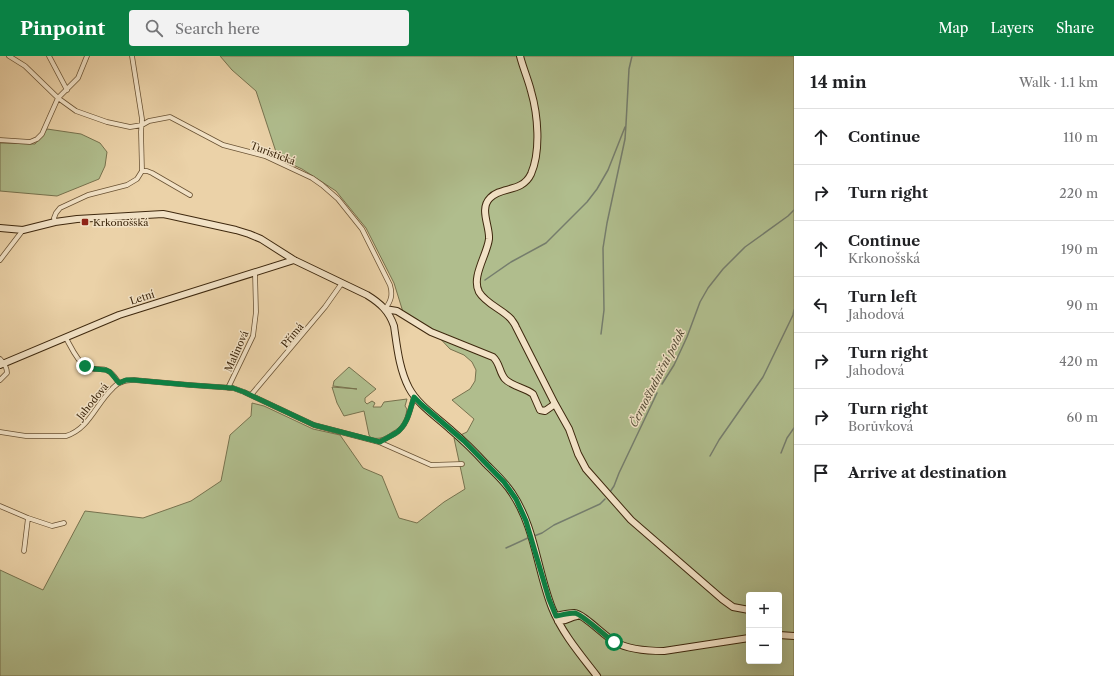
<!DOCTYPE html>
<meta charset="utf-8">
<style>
:root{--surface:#fff;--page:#f2f2f2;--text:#202124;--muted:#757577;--line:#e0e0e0;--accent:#0b8043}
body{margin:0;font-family:"Libre Caslon Text",serif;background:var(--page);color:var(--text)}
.controls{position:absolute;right:12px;bottom:12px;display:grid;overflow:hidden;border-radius:4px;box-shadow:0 4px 16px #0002}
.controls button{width:36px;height:36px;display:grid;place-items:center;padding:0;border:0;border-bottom:1px solid var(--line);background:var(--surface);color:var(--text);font:20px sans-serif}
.stop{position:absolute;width:12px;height:12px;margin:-9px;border:3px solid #0b8043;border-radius:50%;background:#fff}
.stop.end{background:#0b8043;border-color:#fff;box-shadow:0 1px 4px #0008}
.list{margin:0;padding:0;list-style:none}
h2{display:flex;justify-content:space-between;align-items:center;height:52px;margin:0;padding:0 16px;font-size:17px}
h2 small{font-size:13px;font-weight:400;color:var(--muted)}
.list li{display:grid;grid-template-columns:26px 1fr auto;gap:12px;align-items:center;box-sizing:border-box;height:56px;padding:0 16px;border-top:1px solid var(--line)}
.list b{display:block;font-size:15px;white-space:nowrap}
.list p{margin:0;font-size:13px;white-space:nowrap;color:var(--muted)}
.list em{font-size:13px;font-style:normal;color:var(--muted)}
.icon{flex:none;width:22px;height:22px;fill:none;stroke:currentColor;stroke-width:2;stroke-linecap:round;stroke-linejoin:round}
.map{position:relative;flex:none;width:794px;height:620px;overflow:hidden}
header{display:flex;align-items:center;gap:24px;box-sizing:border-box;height:56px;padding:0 20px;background:var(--accent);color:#fff}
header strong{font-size:19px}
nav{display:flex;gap:22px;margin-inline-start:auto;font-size:14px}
.search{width:280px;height:36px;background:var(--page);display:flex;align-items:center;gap:10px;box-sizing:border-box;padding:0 14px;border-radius:4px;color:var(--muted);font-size:15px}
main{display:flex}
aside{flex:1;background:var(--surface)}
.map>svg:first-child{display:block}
</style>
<header>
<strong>Pinpoint</strong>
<div class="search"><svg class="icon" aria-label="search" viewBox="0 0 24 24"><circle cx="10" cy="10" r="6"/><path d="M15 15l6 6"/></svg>Search here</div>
<nav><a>Map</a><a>Layers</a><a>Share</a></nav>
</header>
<main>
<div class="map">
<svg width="794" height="620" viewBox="0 0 794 620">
<rect width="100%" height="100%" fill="#ebd2a8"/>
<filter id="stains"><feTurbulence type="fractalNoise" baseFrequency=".005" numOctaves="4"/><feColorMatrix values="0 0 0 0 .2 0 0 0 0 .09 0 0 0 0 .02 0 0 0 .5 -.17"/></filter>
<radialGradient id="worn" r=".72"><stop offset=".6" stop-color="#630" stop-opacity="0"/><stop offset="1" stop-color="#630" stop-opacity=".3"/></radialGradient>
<!-- green -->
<path fill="#b0bd8d" stroke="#77724e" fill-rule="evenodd" d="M 220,0 L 794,0 L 794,620 L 0,620 L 0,514 L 43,534 L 85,455 L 143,462 L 191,445 L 221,425 L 230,379 L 251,360 L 252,347 L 264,350 L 313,373 L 340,379 L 363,412 L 382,420 L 399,462 L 417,467 L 444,446 L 465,433 L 454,382 L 467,376 L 474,363 L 452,344 L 470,333 L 475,325 L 476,314 L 472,306 L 464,299 L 450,293 L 433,275 L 403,256 L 394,227 L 366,172 L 336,135 L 302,113 L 278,102 L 256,35 L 232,14 ZM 749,539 L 779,539 L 779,605 L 749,605 Z
M 47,73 L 81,78 L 100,87 L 107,96 L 105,110 L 99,123 L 57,140 L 0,135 L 0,87 L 35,88 Z
M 349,311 L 376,333 L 365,342 L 365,346 L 367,348 L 372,345 L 375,347 L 373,351 L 381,351 L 384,346 L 407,343 L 405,350 L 407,353 C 405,365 403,370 392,376 C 384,382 381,383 371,382 L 369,379 L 364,355 L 344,360 L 337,347 L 332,331 L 357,333 L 333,330 L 334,325 Z"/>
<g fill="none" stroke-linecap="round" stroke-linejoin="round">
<!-- stream -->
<path stroke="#757d6d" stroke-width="1.5" d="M 485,224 L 511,206 L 546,187 L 587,146 L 597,133 L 608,114 L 625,71
M 601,278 L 604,254 L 603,192 L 607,167 L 625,83 L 626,68 L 629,13 L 632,0
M 662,328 L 674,309 L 687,281 L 700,246 L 708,232 L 723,213 L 745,191 L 788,160 L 794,154
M 781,397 L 787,382 L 794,372
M 710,400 L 719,384 L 763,321 L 793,259 L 794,254
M 610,436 L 614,430 L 619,417 L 657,337
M 534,480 L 542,477 L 554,469 L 600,448 L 605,443
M 506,492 L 530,481"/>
<defs>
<path id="street" d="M 9,0 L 25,10 L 58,42 L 76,55 L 107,66 L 130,71 L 142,69 L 149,65 L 170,61 L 223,89 L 265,100 L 312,122 L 322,129 L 338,143 L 362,173 L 390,229 C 393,239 391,245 385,253
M 49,0 L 67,34
M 0,84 L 30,86 L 37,83 L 42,78 L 58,42 L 78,22 L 87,0
M 142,115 L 147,115 L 152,117 L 190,139
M 55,166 L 54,162 L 56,157 L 60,152 L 88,139 L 127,129 L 137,123 L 142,115 L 141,76 L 142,63 L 132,0
M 0,204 L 23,174
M 66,282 C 71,291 77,305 86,311 C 94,315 102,311 108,315 C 113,317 116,323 119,327
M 0,303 C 4,307 7,311 7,317 L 0,324
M 228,332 L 253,280 L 256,256 L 255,217
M 251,339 L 325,251 L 342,227
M 0,376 L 26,380 L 66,380 C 89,373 96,348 112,333 C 115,330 117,327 122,326 C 126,324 130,324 134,324 L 190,329 L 233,332 L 244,336 L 314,369 L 379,386 L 431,409 L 462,408
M 379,386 C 385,383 391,380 396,377 C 408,369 410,353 414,341
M 0,450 L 28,462 L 24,495
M 28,462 L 52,470 L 64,467"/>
<path id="secondary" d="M 520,0 C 523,12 528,23 531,35 C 538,59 541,95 531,118 C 522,137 501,130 490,142 C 479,153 490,170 489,183 C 487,199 471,221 479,236 C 486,248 502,253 511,263 C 513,266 515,268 516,271 L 555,348 L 569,373 L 578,398 L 586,413 L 631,464 L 722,543 L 733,551 L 749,554
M 0,172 L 23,174 L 55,166 L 77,163 L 163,158 L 168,159 L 236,174 L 249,178 L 261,183 L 294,204 L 367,239 C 380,247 389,255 394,270 C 397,290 399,313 409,332 C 418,349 437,361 451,374 C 464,385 475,396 486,408 C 495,417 505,426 512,437 C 535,471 537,514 552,552 C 562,577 580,598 597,620
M 385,253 L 397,255 L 431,276 L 493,301 C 500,307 499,316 505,323 C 511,330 526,332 533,338 L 540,354 L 545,355 L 555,348
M 0,309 L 119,259 L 294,204
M 556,560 C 562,559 568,557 574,557 C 584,558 604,580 615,586 C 629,594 648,595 664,595 L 749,582
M 558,565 C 567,566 569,561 577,560
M 779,579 L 794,580"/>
</defs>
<!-- street casing -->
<use href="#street" stroke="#695234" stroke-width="5.5"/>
<!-- secondary casing -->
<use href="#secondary" stroke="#3e280e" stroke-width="8"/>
<!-- street -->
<use href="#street" stroke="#f2e2c6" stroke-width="4"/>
<!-- secondary -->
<use href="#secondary" stroke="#f2e2c6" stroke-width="6"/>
</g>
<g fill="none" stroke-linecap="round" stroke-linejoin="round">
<!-- route -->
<path stroke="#0b8043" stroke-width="5" d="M 85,310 L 95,313 L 106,314 L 110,316 L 119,327 L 126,324 L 134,324 L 190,329 L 233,332 L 244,336 L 314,369 L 380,386 C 385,383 391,380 396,377 C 408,369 410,353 414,341 L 422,349 L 464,385 L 504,426 L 516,443 L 526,465 L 549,543 L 556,560 C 562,559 569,557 575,557 C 582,558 606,581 614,586"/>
</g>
<!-- markers -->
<rect fill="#8f2418" stroke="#f2e2c6" stroke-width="1.5" x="81" y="162" width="8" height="8" rx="2"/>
<g text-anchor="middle" stroke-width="3" stroke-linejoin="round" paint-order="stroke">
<!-- street labels -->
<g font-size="10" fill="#3e280e" stroke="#f2e2c6">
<text transform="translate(273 97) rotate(21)" y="4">Turistická</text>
<text transform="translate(142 241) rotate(-18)" y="4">Letní</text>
<text transform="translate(292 279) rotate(-50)" y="4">Přímá</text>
<text transform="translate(236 295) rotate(-66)" y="4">Malinová</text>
<text transform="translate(92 345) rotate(-51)" y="4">Jahodová</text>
</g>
<!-- poi labels -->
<g font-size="10" fill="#3e280e" stroke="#f2e2c6" text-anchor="start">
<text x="93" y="170">Krkonošská</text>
</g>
<!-- water labels -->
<g font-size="11" font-style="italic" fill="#554c36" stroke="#f2e2c6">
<text transform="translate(657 322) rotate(-63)" y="4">Černostudniční potok</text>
</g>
</g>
<rect width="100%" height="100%" filter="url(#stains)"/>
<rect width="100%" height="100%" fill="url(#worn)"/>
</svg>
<div class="controls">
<button>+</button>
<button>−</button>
</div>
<div class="stop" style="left:614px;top:586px"></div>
<div class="stop end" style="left:85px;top:310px"></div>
</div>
<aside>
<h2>14 min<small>Walk · 1.1 km</small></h2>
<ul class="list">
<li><svg class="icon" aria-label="ahead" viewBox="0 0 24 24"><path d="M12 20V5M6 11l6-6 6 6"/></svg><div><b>Continue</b></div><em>110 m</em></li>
<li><svg class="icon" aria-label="right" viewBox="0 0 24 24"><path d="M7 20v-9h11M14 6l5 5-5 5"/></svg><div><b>Turn right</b></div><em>220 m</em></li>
<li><svg class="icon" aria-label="ahead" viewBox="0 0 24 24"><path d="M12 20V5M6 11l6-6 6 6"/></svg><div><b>Continue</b><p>Krkonošská</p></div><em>190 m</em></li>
<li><svg class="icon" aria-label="left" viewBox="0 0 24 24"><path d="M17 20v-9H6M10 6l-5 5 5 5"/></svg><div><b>Turn left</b><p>Jahodová</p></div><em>90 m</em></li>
<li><svg class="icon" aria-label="right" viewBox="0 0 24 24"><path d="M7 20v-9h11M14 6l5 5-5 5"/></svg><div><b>Turn right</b><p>Jahodová</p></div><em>420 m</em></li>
<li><svg class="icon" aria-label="right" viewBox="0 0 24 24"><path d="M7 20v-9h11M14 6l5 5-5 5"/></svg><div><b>Turn right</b><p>Borůvková</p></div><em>60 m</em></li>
<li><svg class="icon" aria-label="arrive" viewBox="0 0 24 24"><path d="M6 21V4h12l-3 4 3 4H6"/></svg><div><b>Arrive at destination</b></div></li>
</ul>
</aside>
</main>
